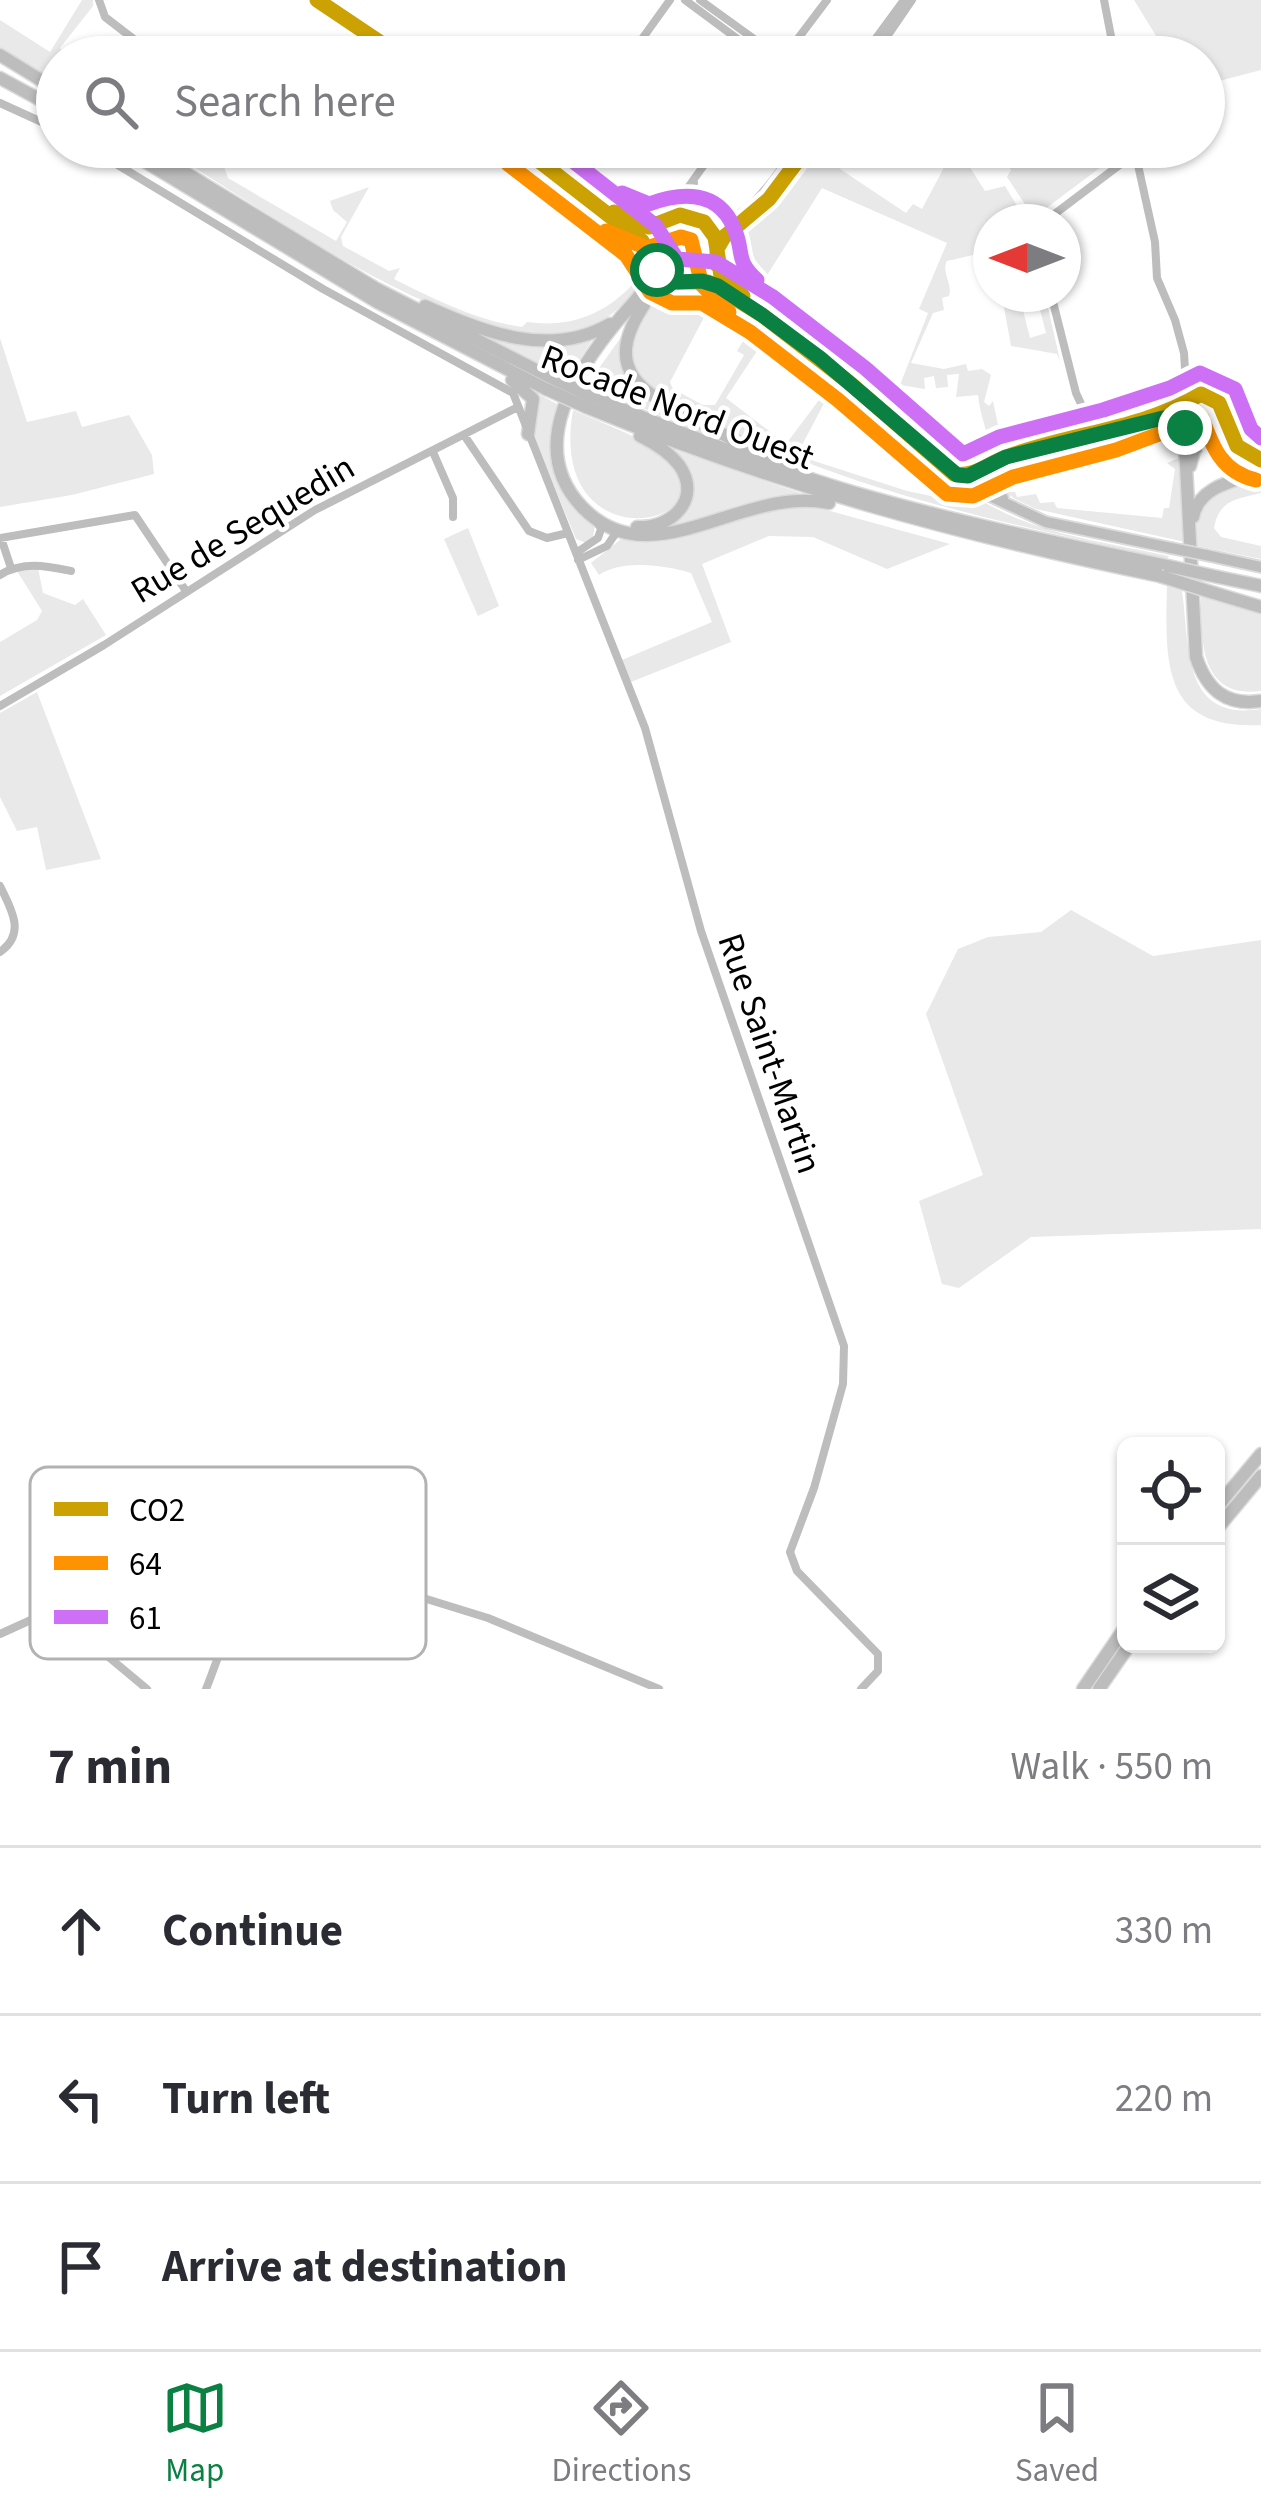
<!DOCTYPE html>
<meta charset="utf-8">
<style>
:root{--surface:#fff;--page:#f7f7f7;--text:#2b2b33;--muted:#7c7c81;--line:#e1e1e2;--accent:#0b8043}
body{margin:0;font-family:"Source Sans 3",sans-serif;background:var(--page);color:var(--text)}
.controls{position:absolute;right:36px;bottom:36px;display:grid;overflow:hidden;border-radius:18px;box-shadow:0 3px 9px #0004}
.controls button{width:108px;height:108px;display:grid;place-items:center;padding:0;border:0;border-bottom:3px solid var(--line);background:var(--surface);color:var(--text);font:60px sans-serif}
.compass{position:absolute;left:973px;top:204px;width:108px;height:108px;border-radius:50%;background:var(--surface);box-shadow:0 3px 9px #0004;rotate:270deg}
.stop{position:absolute;width:36px;height:36px;margin:-27px;border:9px solid #0b8043;border-radius:50%;background:#fff}
.stop.end{background:#0b8043;border-color:#fff;box-shadow:0 3px 12px #0008}
.list{margin:0;padding:0;list-style:none}
h2{display:flex;justify-content:space-between;align-items:center;height:156px;margin:0;padding:0 48px;font-size:51px}
h2 small{font-size:39px;font-weight:400;color:var(--muted)}
.list li{display:grid;grid-template-columns:78px 1fr auto;gap:36px;align-items:center;box-sizing:border-box;height:168px;padding:0 48px;border-top:3px solid var(--line)}
.list b{display:block;font-size:45px;white-space:nowrap}
.list em{font-size:39px;font-style:normal;color:var(--muted)}
.icon{flex:none;width:66px;height:66px;fill:none;stroke:currentColor;stroke-width:2;stroke-linecap:round;stroke-linejoin:round}
.map{position:relative;flex:none;width:1261px;height:1689px;overflow:hidden}
.search{position:absolute;background:var(--surface);box-shadow:0 3px 9px #0004;left:36px;right:36px;top:36px;height:132px;display:flex;align-items:center;gap:30px;box-sizing:border-box;padding:0 42px;border-radius:66px;color:var(--muted);font-size:45px}
.sheet{height:660px;background:var(--surface)}
nav{display:flex;justify-content:space-around;align-items:center;box-sizing:border-box;height:168px;border-top:3px solid var(--line);background:var(--surface);font-size:33px;color:var(--muted)}
nav a{display:grid;justify-items:center;gap:6px}
nav .on{color:var(--accent)}
.map>svg:first-child{display:block}
</style>
<div class="map">
<svg width="1261" height="1689" viewBox="0 0 1261 1689">
<rect width="100%" height="100%" fill="#fff"/>
<!-- green -->
<path fill="#e9e9e9" d="M 82,0 L 93,0 L 93,6 L 60,48 L 68,57 L 57,57 L 57,84 L 0,49 L 0,20 L 50,52 Z
M 1134,0 L 1261,0 L 1261,70 L 1204,85 L 1204,57 L 1169,57 Z
M 161,147 L 217,147 L 228,178 L 336,241 L 347,222 L 333,210 L 330,201 L 369,187 L 341,237 L 343,246 L 389,271 L 400,268 L 394,279 C 434,299 477,321 522,327 L 527,322 C 570,328 604,315 633,284 L 625,252 L 552,187 L 527,179 L 549,176 L 618,231 L 637,242 L 643,280 C 620,313 587,339 545,338 C 533,338 520,333 509,330 C 396,306 262,208 161,147 Z
M 820,147 L 853,147 L 840,169 L 906,213 L 913,204 L 922,209 L 949,158 L 962,155 L 985,191 L 1005,186 L 1027,222 L 991,222 L 991,251 L 947,261 C 941,272 953,284 949,296 L 942,298 L 944,310 L 933,313 L 911,363 L 944,369 L 966,364 L 968,371 L 982,369 L 991,375 L 984,402 L 989,406 L 993,401 L 1003,449 L 1009,451 L 979,458 L 978,448 L 990,451 C 988,430 980,417 978,395 L 956,397 L 959,374 L 947,375 L 948,387 L 936,388 L 934,376 L 924,378 L 925,389 L 900,385 L 928,313 L 919,309 L 947,243 L 822,188 L 754,296 L 733,282 L 729,269 L 735,239 L 777,205 Z
M 996,147 L 1128,147 L 1129,153 L 1105,164 L 1037,215 L 1030,212 L 1007,177 L 1011,170 Z
M656 248a27 27 0 1 1 54 0a27 27 0 1 1-54 0Z
M 701,288 L 714,290 L 768,327 L 762,332 L 743,311 L 739,316 L 739,310 L 710,306 L 670,382 L 673,389 L 703,405 L 715,405 L 744,355 L 737,351 L 743,341 L 764,340 L 776,331 L 791,342 L 786,352 L 782,350 L 786,344 L 775,336 L 766,347 L 761,345 L 726,398 L 786,444 L 825,392 L 829,394 L 801,447 L 808,459 L 907,491 L 961,502 L 923,465 L 902,457 L 901,446 L 877,423 L 879,419 L 847,398 L 835,410 L 830,407 L 847,388 C 897,431 947,487 1007,514 C 1057,537 1115,544 1169,556 L 1167,559 C 1006,523 844,491 696,413 C 677,402 647,392 636,372 C 630,360 631,350 634,337 C 638,319 654,294 674,291 C 683,289 691,291 701,288 Z
M 1036,294 L 1045,294 L 1060,361 L 1057,354 L 1011,346 L 1003,302 L 1020,298 L 1030,338 L 1046,333 Z
M 458,325 L 540,347 L 593,339 L 568,377 Z
M 624,333 C 605,396 688,422 732,445 L 587,385 Z
M 0,338 L 27,422 L 76,411 L 82,427 L 129,415 L 152,455 L 154,474 L 72,495 L 0,507 Z
M 529,389 L 557,404 C 545,465 553,482 595,525 L 593,537 L 586,543 L 576,539 L 532,433 L 538,409 Z
M 573,410 C 601,423 633,433 657,451 C 751,523 545,572 573,410 Z
M 666,447 L 806,495 L 740,505 L 680,528 L 666,528 L 681,517 L 690,495 Z
M 1181,457 L 1185,542 L 1036,509 L 1015,499 L 982,474 L 1008,462 L 1005,471 L 1010,492 L 1015,492 L 1017,497 L 1036,494 L 1040,503 L 1054,502 L 1057,508 L 1162,518 L 1164,508 L 1169,508 L 1175,469 L 1167,463 Z
M 1260,477 L 1261,493 C 1236,499 1219,500 1214,528 L 1221,537 L 1261,546 L 1261,559 L 1197,546 L 1196,513 L 1206,496 Z
M 793,507 L 823,509 L 950,544 L 887,569 L 813,537 L 769,536 L 702,564 L 731,642 L 631,682 L 622,660 L 712,622 L 691,573 C 666,565 621,559 599,575 L 591,563 L 621,539 C 694,547 726,516 793,507 Z
M 468,528 L 499,606 L 478,616 L 444,539 Z
M 38,568 L 43,593 L 75,605 L 83,599 L 106,635 L 0,696 L 0,642 L 37,620 L 42,611 L 17,571 Z
M 1167,586 L 1182,591 C 1190,644 1181,722 1261,709 L 1261,725 C 1163,730 1165,666 1167,586 Z
M 1201,596 L 1261,614 L 1261,691 C 1200,699 1201,641 1201,596 Z
M 37,692 L 101,859 L 46,870 L 37,827 L 17,831 L 0,797 L 0,713 Z
M 1071,910 L 1153,956 L 1261,940 L 1261,1229 L 1031,1237 L 959,1288 L 942,1284 L 919,1201 L 983,1175 L 926,1014 L 958,949 L 988,937 L 1041,932 Z"/>
<g fill="none" stroke-linecap="round" stroke-linejoin="round">
<defs>
<path id="major" d="M 317,0 L 402,57
M 521,147 L 642,241 L 662,275 L 677,282 L 708,282 L 762,315 L 981,492 L 1046,522 L 1171,548
M 599,202 L 643,226 C 658,226 667,216 681,215 C 725,212 709,268 733,288
M 895,412 L 1003,498
M 1206,555 L 1261,567"/>
<path id="highway" d="M 0,55 L 57,90
M 0,78 L 57,109
M 121,147 L 379,303 L 546,389
M 143,147 L 375,288 L 550,377
M 653,263 C 651,286 635,301 620,318 C 578,368 524,446 582,507 C 652,580 741,485 829,503
M 644,305 C 600,372 643,393 699,422 C 724,435 749,448 774,459
M 425,306 C 484,332 550,359 610,324
M 639,307 L 657,288 L 673,281
M 512,380 L 533,399 L 528,434
M 591,396 C 677,432 763,465 852,492 C 956,522 1062,544 1168,566
M 586,407 C 776,485 959,535 1160,576
M 1184,427 L 1196,657 C 1207,690 1226,706 1261,701
M 1190,466 L 1194,451 L 1204,437
M 1193,517 C 1199,486 1234,481 1261,472
M 637,527 C 671,529 703,499 679,465 C 669,452 654,443 640,436
M 1218,577 L 1261,586
M 1214,593 L 1261,607
M 1216,1508 L 1261,1454
M 1216,1530 L 1261,1476
M 1083,1689 L 1126,1626
M 1099,1689 L 1130,1644"/>
</defs>
<!-- major casing -->
<use href="#major" stroke="#dbdbdb" stroke-width="14"/>
<!-- highway casing -->
<use href="#highway" stroke="#dbdbdb" stroke-width="15"/>
<!-- minor -->
<path stroke="#bdbdbd" stroke-width="8" d="M 99,0 L 105,17 L 157,57
M 685,0 L 762,57
M 700,0 L 779,57
M 1104,0 L 1115,57
M 356,56 L 356,48 L 367,32
M 629,57 L 670,0
M 784,57 L 827,0
M 862,57 L 904,0
M 873,57 L 912,0
M 0,103 L 57,129
M 88,147 L 323,289 L 513,393 L 645,728 L 701,931 L 844,1346 L 843,1384 L 814,1488 L 790,1552 L 797,1571 L 878,1654 L 878,1671 L 861,1689
M 1134,147 L 1155,242 L 1157,278 L 1175,320 L 1184,353 L 1187,401
M 548,167 L 563,147
M 694,183 L 691,198 L 700,219
M 674,216 L 689,186 L 717,147
M 1044,222 L 1134,154
M 706,224 C 748,223 775,177 796,147
M 717,247 L 729,232 L 769,199 L 808,147
M 1051,294 L 1076,393 L 1095,434
M 1189,369 L 1197,386 L 1208,395
M 1145,417 C 1164,412 1196,394 1210,395 C 1234,412 1223,455 1261,460
M 464,435 L 529,531 L 547,538 L 568,533
M 433,452 L 453,498 L 453,517
M 963,463 L 1006,457 L 1165,418 L 1182,424 L 1194,436 L 1217,439 L 1243,465 L 1260,469
M 0,538 L 135,515 L 186,591
M 1,538 L 11,568
M 576,553 L 598,538 L 601,529 L 596,519
M 578,560 L 607,546 L 618,530
M 0,575 C 23,561 46,566 71,571
M 0,706 L 104,645 L 315,510 L 518,407
M 0,886 C 12,910 26,934 0,952
M 0,1634 L 44,1614 L 57,1614 L 147,1689
M 206,1689 C 220,1656 248,1557 284,1548 L 365,1580 L 488,1618 L 659,1689"/>
<!-- major -->
<use href="#major" stroke="#bdbdbd" stroke-width="10"/>
<!-- highway -->
<use href="#highway" stroke="#bdbdbd" stroke-width="12"/>
<defs>
<path id="major-bridge" d="M 1171,548 L 1206,555"/>
<path id="highway-bridge" d="M 550,377 L 591,396
M 546,389 L 586,407
M 1168,566 L 1218,577
M 1160,576 L 1214,593"/>
</defs>
<!-- major-bridge casing -->
<use href="#major-bridge" stroke="#dbdbdb" stroke-width="14" stroke-linecap="butt"/>
<!-- highway-bridge casing -->
<use href="#highway-bridge" stroke="#dbdbdb" stroke-width="15" stroke-linecap="butt"/>
<!-- major-bridge -->
<use href="#major-bridge" stroke="#bdbdbd" stroke-width="10"/>
<!-- highway-bridge -->
<use href="#highway-bridge" stroke="#bdbdbd" stroke-width="12"/>
<defs>
<path id="bus-1" d="M 317,0 L 402,57
M 521,147 L 642,241 L 662,275 L 677,282 L 708,282 L 762,315 L 851,384 L 954,474 C 975,477 987,464 1006,457 C 1070,433 1141,430 1201,394 L 1219,403 L 1237,446 L 1261,460
M 614,212 L 649,227 L 680,215 L 704,222 L 715,237 L 721,276 L 743,296
M 717,265 L 717,249 L 724,237 L 769,199 L 808,147"/>
<path id="bus-2" d="M 508,164 L 626,255 L 650,292 L 672,303 L 702,303 L 750,332 L 838,400 L 947,494 L 973,496 L 1013,477 L 1116,450 L 1202,418 C 1213,448 1222,472 1256,480
M 606,231 L 647,248 L 681,237 L 691,240 L 702,285 L 729,312"/>
<path id="bus-3" d="M 555,147 L 656,226 L 677,259 L 716,262 L 773,297 L 865,368 L 963,454 L 999,437 L 1103,410 L 1170,388 L 1200,373 L 1235,389 L 1251,429 L 1261,438
M 622,193 L 649,204 C 682,192 718,190 734,228 C 745,253 734,259 757,280"/>
</defs>
<!-- bus-1 casing -->
<use href="#bus-1" stroke="#fff" stroke-width="24"/>
<!-- bus-2 casing -->
<use href="#bus-2" stroke="#fff" stroke-width="24"/>
<!-- bus-3 casing -->
<use href="#bus-3" stroke="#fff" stroke-width="24"/>
<!-- bus-1 -->
<use href="#bus-1" stroke="#cca103" stroke-width="15"/>
<!-- bus-2 -->
<use href="#bus-2" stroke="#ff9200" stroke-width="15"/>
<!-- bus-3 -->
<use href="#bus-3" stroke="#ce70f6" stroke-width="15"/>
</g>
<g fill="none" stroke-linecap="round" stroke-linejoin="round">
<!-- route -->
<path stroke="#0b8043" stroke-width="15" d="M 657,270 L 677,282 L 702,281 L 718,286 L 762,315 L 820,358 L 957,475 L 968,476 L 1006,457 L 1163,418 L 1182,424 L 1185,428"/>
</g>
<g text-anchor="middle" stroke-width="9" stroke-linejoin="round" paint-order="stroke">
<!-- street labels -->
<g font-size="36" fill="#000" stroke="#fff">
<text transform="translate(678 406) rotate(21)" y="13">Rocade Nord Ouest</text>
<text transform="translate(242 528) rotate(-31)" y="13">Rue de Sequedin</text>
<text transform="translate(771 1053) rotate(71)" y="13">Rue Saint-Martin</text>
</g>
</g>
<!-- legend -->
<rect x="30" y="1467" width="396" height="192" rx="18" fill="#fff" stroke="#b2b2b2" stroke-width="3"/>
<rect x="54" y="1502" width="54" height="14" fill="#cca103"/>
<rect x="54" y="1556" width="54" height="14" fill="#ff9200"/>
<rect x="54" y="1610" width="54" height="14" fill="#ce70f6"/>
<g font-size="33" fill="#000">
<text x="129" y="1521">CO2</text>
<text x="129" y="1575">64</text>
<text x="129" y="1629">61</text>
</g>
</svg>
<div class="controls">
<button><svg class="icon" aria-label="locate" viewBox="0 0 24 24"><circle cx="12" cy="12" r="6"/><path d="M12 2v4M12 18v4M2 12h4M18 12h4"/></svg></button>
<button><svg class="icon" aria-label="layers" viewBox="0 0 24 24"><path d="M12 4l9 5-9 5-9-5zM3 14l9 5 9-5"/></svg></button>
</div>
<svg class="compass" viewBox="-18 -18 36 36"><path d="M0-13l5 13h-10z" fill="#e53935"/><path d="M0 13l5-13h-10z" fill="#7c7c81"/></svg>
<div class="stop" style="left:657px;top:270px"></div>
<div class="stop end" style="left:1185px;top:428px"></div>
<div class="search"><svg class="icon" aria-label="search" viewBox="0 0 24 24"><circle cx="10" cy="10" r="6"/><path d="M15 15l6 6"/></svg>Search here</div>
</div>
<section class="sheet">
<h2>7 min<small>Walk · 550 m</small></h2>
<ul class="list">
<li><svg class="icon" aria-label="ahead" viewBox="0 0 24 24"><path d="M12 20V5M6 11l6-6 6 6"/></svg><div><b>Continue</b></div><em>330 m</em></li>
<li><svg class="icon" aria-label="left" viewBox="0 0 24 24"><path d="M17 20v-9H6M10 6l-5 5 5 5"/></svg><div><b>Turn left</b></div><em>220 m</em></li>
<li><svg class="icon" aria-label="arrive" viewBox="0 0 24 24"><path d="M6 21V4h12l-3 4 3 4H6"/></svg><div><b>Arrive at destination</b></div></li>
</ul>
</section>
<nav>
<a class="on"><svg class="icon" aria-label="map" viewBox="0 0 24 24"><path d="M3 6l6-2 6 2 6-2v14l-6 2-6-2-6 2zM9 4v14M15 6v14"/></svg>Map</a>
<a><svg class="icon" aria-label="directions" viewBox="0 0 24 24"><path d="M12 3l9 9-9 9-9-9zM9 14v-3h6M13 9l2 2-2 2"/></svg>Directions</a>
<a><svg class="icon" aria-label="saved" viewBox="0 0 24 24"><path d="M7 4h10v16l-5-4-5 4z"/></svg>Saved</a>
</nav>
